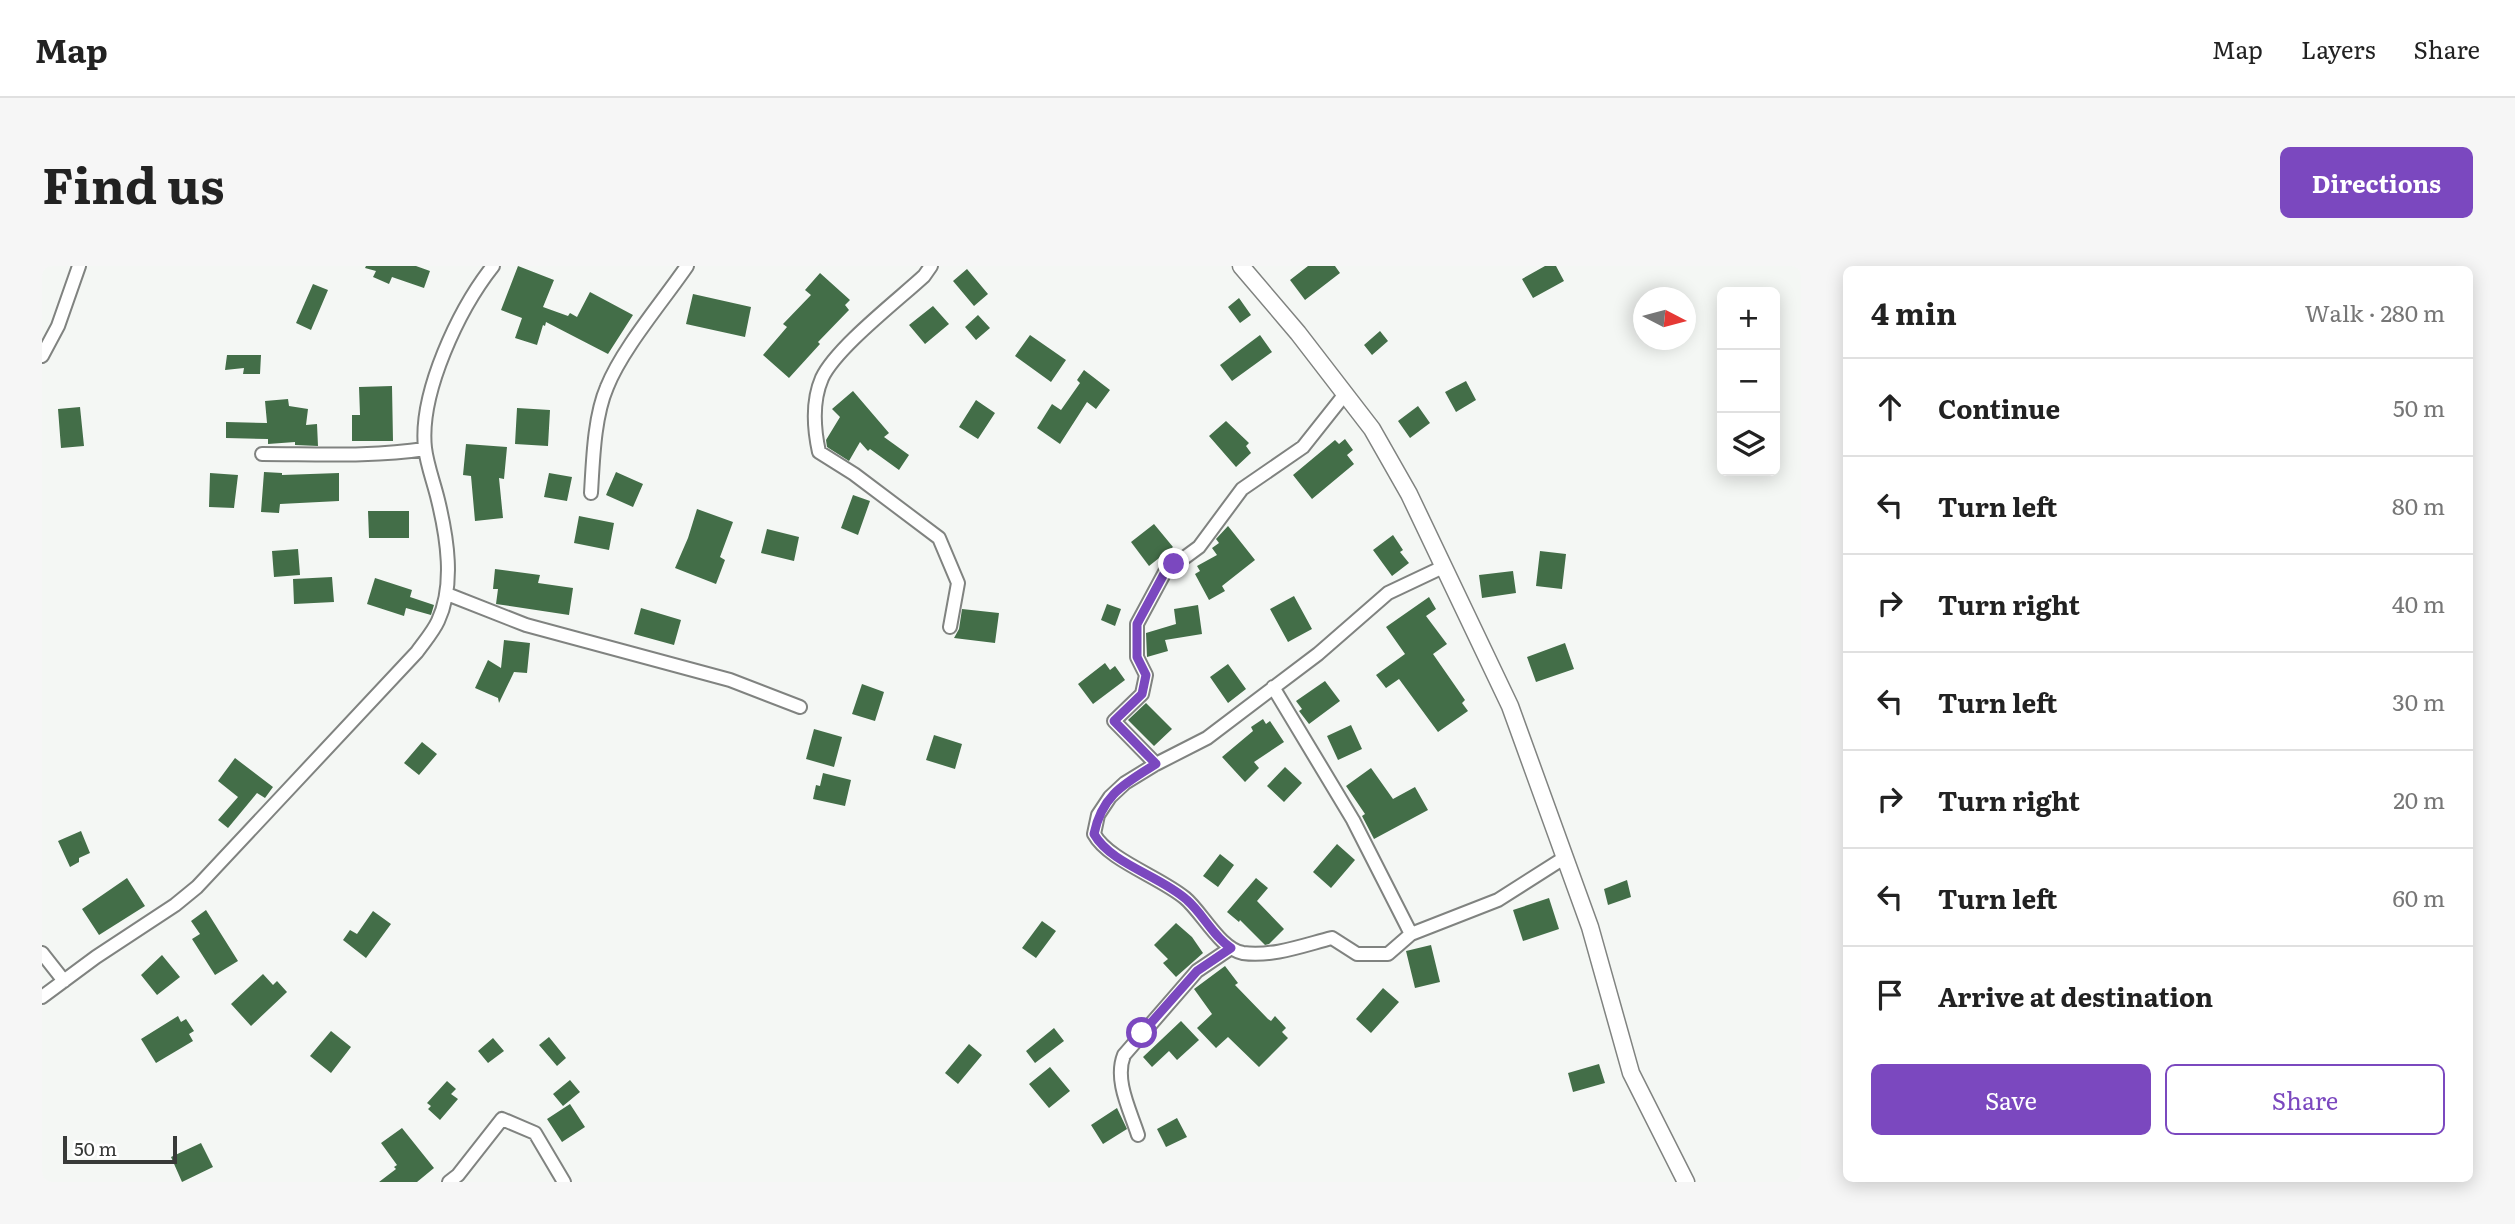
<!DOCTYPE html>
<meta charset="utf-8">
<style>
:root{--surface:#fff;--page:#f6f6f6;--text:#222;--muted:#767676;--line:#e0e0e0;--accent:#7b48bf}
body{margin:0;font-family:Literata,serif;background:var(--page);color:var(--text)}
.controls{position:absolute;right:21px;top:21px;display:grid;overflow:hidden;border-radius:10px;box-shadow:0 4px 18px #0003}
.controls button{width:63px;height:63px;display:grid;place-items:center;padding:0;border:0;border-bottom:2px solid var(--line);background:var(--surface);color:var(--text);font:35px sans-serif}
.compass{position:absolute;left:1591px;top:21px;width:63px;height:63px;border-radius:50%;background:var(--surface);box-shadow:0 4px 18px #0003;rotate:96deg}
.scale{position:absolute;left:21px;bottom:18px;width:114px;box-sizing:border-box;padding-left:7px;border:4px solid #383a38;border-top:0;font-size:19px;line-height:24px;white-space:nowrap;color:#383a38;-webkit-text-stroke:5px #fff;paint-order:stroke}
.stop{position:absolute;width:21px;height:21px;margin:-16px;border:5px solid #7b48bf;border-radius:50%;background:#fff}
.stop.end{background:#7b48bf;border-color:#fff;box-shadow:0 2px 7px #0008}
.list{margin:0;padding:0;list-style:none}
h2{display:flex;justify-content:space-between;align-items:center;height:91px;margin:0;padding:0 28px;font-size:30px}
h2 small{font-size:23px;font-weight:400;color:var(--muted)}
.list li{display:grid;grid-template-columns:46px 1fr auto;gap:21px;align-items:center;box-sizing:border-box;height:98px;padding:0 28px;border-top:2px solid var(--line)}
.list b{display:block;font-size:26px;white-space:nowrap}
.list em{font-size:23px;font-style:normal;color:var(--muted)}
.actions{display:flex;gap:14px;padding:21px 28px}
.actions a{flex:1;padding:16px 0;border:2px solid var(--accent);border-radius:10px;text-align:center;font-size:24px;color:var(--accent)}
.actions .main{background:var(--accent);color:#fff}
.icon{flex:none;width:38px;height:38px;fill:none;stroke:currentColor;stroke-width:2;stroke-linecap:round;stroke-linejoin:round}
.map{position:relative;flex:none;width:1759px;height:916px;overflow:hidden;border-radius:10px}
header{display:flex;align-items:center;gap:42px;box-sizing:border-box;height:98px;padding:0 35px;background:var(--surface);border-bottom:2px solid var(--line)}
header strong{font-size:33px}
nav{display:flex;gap:38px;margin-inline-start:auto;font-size:24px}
.intro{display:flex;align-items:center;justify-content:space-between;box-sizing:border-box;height:168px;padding:0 42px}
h1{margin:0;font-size:49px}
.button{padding:18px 32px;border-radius:10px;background:var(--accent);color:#fff;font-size:24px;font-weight:700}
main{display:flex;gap:42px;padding:0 42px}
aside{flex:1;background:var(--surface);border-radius:10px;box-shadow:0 4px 18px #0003}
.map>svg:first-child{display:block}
</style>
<header>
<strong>Map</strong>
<nav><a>Map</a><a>Layers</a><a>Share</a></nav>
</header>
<div class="intro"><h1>Find us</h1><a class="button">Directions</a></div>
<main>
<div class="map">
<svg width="1759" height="916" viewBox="0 0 1759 916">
<rect width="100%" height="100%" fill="#f4f7f4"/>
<!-- building -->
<path fill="#436e48" d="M 324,0 L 374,0 L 388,5 L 382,22 L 350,11 L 347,18 L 331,11 L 334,5 L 323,2 Z
M 476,0 L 512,14 L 501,41 L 526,50 L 528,47 L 535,51 L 548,26 L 591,49 L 566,88 L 504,56 L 503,60 L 501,59 L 495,79 L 473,72 L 480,52 L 459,44 Z
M 1266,0 L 1293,0 L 1298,7 L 1263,34 L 1248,14 Z
M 1503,0 L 1514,0 L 1522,15 L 1491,32 L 1480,13 Z
M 925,3 L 946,28 L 932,40 L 911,15 Z
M 778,7 L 808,34 L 803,39 L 807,44 L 776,76 L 778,78 L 747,112 L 721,89 L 745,61 L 741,58 L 769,29 L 763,24 Z
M 271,18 L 286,24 L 269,64 L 254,57 Z
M 651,28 L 709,41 L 703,71 L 644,58 Z
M 1197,32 L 1209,49 L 1198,57 L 1186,41 Z
M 891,40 L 907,58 L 883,78 L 867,59 Z
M 936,49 L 948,62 L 934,74 L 923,61 Z
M 1338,65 L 1346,75 L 1330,89 L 1322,79 Z
M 988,69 L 1024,94 L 1009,116 L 973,90 Z
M 1218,69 L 1230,86 L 1190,115 L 1178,99 Z
M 185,89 L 219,89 L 218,108 L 201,108 L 202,102 L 183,104 Z
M 1042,104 L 1068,124 L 1054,143 L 1045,136 L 1018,178 L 995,162 L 1010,138 L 1019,144 L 1038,117 L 1035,114 Z
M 1424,115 L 1434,134 L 1414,146 L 1403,126 Z
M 350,120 L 351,175 L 310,175 L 310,149 L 318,149 L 317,121 Z
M 811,125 L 847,167 L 842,171 L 867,189 L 857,204 L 828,183 L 826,185 L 818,176 L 807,195 L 785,181 L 784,174 L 798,151 L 790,143 Z
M 246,133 L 247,140 L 266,143 L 264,159 L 275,158 L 276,180 L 253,179 L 253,176 L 226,178 L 226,173 L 184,172 L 184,156 L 225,157 L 223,135 Z
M 934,134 L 953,147 L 936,173 L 917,161 Z
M 1376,140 L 1388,157 L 1368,172 L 1356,155 Z
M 38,141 L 42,180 L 19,182 L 16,143 Z
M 475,142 L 508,144 L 506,180 L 473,178 Z
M 1184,155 L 1207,177 L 1204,180 L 1209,187 L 1194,201 L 1167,170 Z
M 1303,173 L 1311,184 L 1305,189 L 1312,198 L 1270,233 L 1251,209 L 1293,174 L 1297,178 Z
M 424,178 L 465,181 L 462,213 L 457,212 L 461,252 L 433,255 L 429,210 L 421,209 Z
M 222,206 L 240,207 L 240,209 L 297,207 L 297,235 L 238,238 L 237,247 L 219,246 Z
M 574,206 L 601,218 L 591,241 L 564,229 Z
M 168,207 L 196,209 L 192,242 L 167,241 Z
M 507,207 L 530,211 L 525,235 L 502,231 Z
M 811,229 L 828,235 L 816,269 L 799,262 Z
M 655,243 L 691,256 L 678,291 L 683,294 L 674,318 L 633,302 L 646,272 Z
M 326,245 L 367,245 L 367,272 L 327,272 Z
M 537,250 L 572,257 L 567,284 L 532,277 Z
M 1112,258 L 1131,281 L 1107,300 L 1089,276 Z
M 1186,260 L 1213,294 L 1180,320 L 1183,325 L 1167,334 L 1153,308 L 1158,305 L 1155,300 L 1175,289 L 1170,282 L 1177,277 L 1174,273 Z
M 725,263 L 757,271 L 752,295 L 719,287 Z
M 1351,269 L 1361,284 L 1358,286 L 1367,297 L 1350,310 L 1331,284 Z
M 256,283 L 258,309 L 232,311 L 230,285 Z
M 1498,285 L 1524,288 L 1520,323 L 1494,320 Z
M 453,303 L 498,309 L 496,317 L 531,322 L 527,349 L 454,338 L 456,323 L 451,323 Z
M 1471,305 L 1474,327 L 1440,332 L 1437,309 Z
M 290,311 L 292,336 L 252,338 L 251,313 Z
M 333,312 L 370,324 L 368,331 L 392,339 L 389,349 L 364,342 L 362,350 L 325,338 Z
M 1252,330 L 1270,363 L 1246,376 L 1228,343 Z
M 1387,331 L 1394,343 L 1384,350 L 1405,378 L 1391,388 L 1423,434 L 1420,437 L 1426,445 L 1396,466 L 1357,413 L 1344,422 L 1334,409 L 1363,388 L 1344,361 Z
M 1065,338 L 1079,343 L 1073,360 L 1059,354 Z
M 1156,339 L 1160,368 L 1123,374 L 1126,385 L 1105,391 L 1104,367 L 1134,358 L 1132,343 Z
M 599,342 L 639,354 L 632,379 L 592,368 Z
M 920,343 L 957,347 L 953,377 L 912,372 L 917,363 Z
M 462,374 L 488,377 L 485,407 L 472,406 L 457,437 L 456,432 L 433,422 L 446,394 L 459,402 Z
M 1523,377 L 1532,403 L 1494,416 L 1485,391 Z
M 1063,397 L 1068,404 L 1073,400 L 1083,414 L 1051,438 L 1036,418 Z
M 1186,398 L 1204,423 L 1186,437 L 1168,411 Z
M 1283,415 L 1298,435 L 1267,458 L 1257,445 L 1260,443 L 1254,435 Z
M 820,418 L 842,426 L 833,455 L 810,448 Z
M 1104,437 L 1130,463 L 1112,480 L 1086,454 Z
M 1221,453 L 1224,458 L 1228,455 L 1242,476 L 1212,496 L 1217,502 L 1203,516 L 1180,491 L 1211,465 L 1209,461 Z
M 1309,459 L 1320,483 L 1296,494 L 1285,470 Z
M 772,463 L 800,471 L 792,501 L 764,493 Z
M 892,469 L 920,478 L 913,503 L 884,494 Z
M 380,476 L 395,488 L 377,509 L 362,497 Z
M 193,492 L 231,521 L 223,532 L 215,527 L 186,562 L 176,554 L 196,531 L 176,515 Z
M 1243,501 L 1260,517 L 1242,536 L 1225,520 Z
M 1329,502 L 1351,533 L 1373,521 L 1386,544 L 1332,573 L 1320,550 L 1323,548 L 1304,520 Z
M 781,507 L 809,514 L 803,540 L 771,533 L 774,519 L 778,520 Z
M 39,565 L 48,587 L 37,592 L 37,596 L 28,601 L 16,575 Z
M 1295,578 L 1313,594 L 1289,622 L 1271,606 Z
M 1178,588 L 1192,599 L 1176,621 L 1161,610 Z
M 85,612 L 103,640 L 57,669 L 40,643 Z
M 1214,612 L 1226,622 L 1215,635 L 1242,663 L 1227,678 L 1223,679 L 1198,654 L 1197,656 L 1185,646 Z
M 1585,614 L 1589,631 L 1566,639 L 1562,623 Z
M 1507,632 L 1517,663 L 1481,675 L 1471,644 Z
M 164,644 L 196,695 L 173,709 L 150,673 L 158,668 L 149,655 Z
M 331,645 L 349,658 L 324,692 L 301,674 L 308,664 L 315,668 Z
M 1000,655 L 1014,665 L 994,692 L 980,682 Z
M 1134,657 L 1150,671 L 1161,687 L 1134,711 L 1121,697 L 1126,693 L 1112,679 Z
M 1389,679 L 1398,716 L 1373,722 L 1364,685 Z
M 120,689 L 138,711 L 115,729 L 99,709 Z
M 1183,700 L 1196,717 L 1193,719 L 1226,753 L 1229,755 L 1233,750 L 1244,762 L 1240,766 L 1246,772 L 1217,801 L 1186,771 L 1174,782 L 1155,762 L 1170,748 L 1152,723 Z
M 221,708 L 231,719 L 235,715 L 245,726 L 209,760 L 189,738 Z
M 1341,722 L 1357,736 L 1329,767 L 1314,753 Z
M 136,750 L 139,756 L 144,753 L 152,765 L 147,768 L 151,775 L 114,797 L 99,773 Z
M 1139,755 L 1157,774 L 1135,794 L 1127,785 L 1110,801 L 1101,791 Z
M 1012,762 L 1022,775 L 993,797 L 984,785 Z
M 289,765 L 309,781 L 289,807 L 268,790 Z
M 507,771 L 524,792 L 515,800 L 497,779 Z
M 451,772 L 462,785 L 446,797 L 436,785 Z
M 927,778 L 940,789 L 916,818 L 903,807 Z
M 1557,798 L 1563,817 L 1531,826 L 1526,807 Z
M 1008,801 L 1028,825 L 1007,842 L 987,818 Z
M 528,814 L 538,826 L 521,840 L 511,828 Z
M 405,815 L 414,823 L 409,828 L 416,833 L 398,854 L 386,843 L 389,840 L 385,837 Z
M 528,838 L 543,861 L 520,876 L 505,853 Z
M 1075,842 L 1085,863 L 1061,878 L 1049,859 Z
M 1135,852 L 1145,871 L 1124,881 L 1115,863 Z
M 360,862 L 392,902 L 375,916 L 337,916 L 354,903 L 352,901 L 355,899 L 339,877 Z
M 159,877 L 171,901 L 140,916 L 129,891 Z"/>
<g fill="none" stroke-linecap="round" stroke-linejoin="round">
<defs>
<path id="minor" d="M 889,0 L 882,10 C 856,34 794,82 780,112 C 770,135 772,163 777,186 L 812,208 L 897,272 L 916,317 L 908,361
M 0,90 L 16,60 L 37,0
M 220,188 C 275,188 330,191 383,183
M 549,227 C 551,195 552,151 565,121 C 580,83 621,35 645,0
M 1401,301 L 1346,327 L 1276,388 L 1165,472 L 1114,498 L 1083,517 L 1068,531 L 1056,549 L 1052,568 C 1066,594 1118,611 1143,632 C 1160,646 1178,683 1201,687 C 1231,691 1262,679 1290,672 L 1315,688 L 1346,688 L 1369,668 L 1456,634 L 1522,592
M 405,328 L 484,359 L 688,414 L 758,441
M 1231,421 L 1311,554 L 1369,668
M 1114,498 L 1072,455 L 1100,428 L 1104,409 L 1095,391 L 1095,358 L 1123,306 L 1157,281 L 1200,223 L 1261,181 L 1303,128
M 0,687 L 22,715
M 0,731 L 54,691 L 133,639 L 155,621 L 375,386 C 382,376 391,366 396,355 C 413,319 405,271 396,234 C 392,217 385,199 383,182 C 377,127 417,43 451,0
M 1096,869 C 1088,844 1072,814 1082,789 L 1155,705 L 1189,682
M 407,916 L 416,909 L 460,853 L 493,867 L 522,916"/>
<path id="tertiary" d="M 1199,0 L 1256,67 L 1330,163 L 1367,228 L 1468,440 L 1548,661 L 1589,807 L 1644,916"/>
</defs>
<!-- minor casing -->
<use href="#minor" stroke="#808380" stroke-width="16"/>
<!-- tertiary casing -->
<use href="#tertiary" stroke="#808380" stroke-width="19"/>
<!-- minor -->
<use href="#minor" stroke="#fff" stroke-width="12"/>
<!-- tertiary -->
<use href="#tertiary" stroke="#fff" stroke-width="16"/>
</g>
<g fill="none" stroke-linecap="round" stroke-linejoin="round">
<!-- route -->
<path stroke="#7b48bf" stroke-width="9" d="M 1100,767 L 1155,705 L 1189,682 C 1171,670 1161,648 1145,634 C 1119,610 1069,598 1052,568 C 1060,529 1082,518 1114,498 L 1072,455 L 1100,428 L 1104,409 L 1095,391 L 1095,358 L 1123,306 L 1132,298"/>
</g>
</svg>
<div class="controls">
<button>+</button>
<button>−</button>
<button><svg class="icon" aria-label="layers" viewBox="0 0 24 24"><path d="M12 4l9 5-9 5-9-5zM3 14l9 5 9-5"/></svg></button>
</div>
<svg class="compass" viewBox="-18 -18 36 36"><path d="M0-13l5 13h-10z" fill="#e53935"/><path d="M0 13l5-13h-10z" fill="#767676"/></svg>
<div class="scale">50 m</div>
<div class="stop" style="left:1100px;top:767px"></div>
<div class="stop end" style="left:1132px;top:298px"></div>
</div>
<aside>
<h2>4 min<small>Walk · 280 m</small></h2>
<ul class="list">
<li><svg class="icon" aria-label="ahead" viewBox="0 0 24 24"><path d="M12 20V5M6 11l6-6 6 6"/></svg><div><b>Continue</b></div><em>50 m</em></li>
<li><svg class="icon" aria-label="left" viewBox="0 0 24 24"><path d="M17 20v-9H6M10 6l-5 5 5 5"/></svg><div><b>Turn left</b></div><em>80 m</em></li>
<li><svg class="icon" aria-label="right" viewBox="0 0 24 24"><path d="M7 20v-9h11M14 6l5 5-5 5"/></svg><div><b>Turn right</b></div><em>40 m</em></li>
<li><svg class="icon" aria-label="left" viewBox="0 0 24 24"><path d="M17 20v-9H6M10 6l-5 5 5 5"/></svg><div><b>Turn left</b></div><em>30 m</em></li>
<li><svg class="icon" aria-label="right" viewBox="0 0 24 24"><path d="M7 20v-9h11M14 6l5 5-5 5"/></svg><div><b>Turn right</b></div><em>20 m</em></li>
<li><svg class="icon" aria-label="left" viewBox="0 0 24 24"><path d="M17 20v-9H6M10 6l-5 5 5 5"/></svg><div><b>Turn left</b></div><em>60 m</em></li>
<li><svg class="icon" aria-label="arrive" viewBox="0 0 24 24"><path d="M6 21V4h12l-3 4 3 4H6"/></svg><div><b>Arrive at destination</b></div></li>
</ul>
<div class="actions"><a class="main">Save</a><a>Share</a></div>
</aside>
</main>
